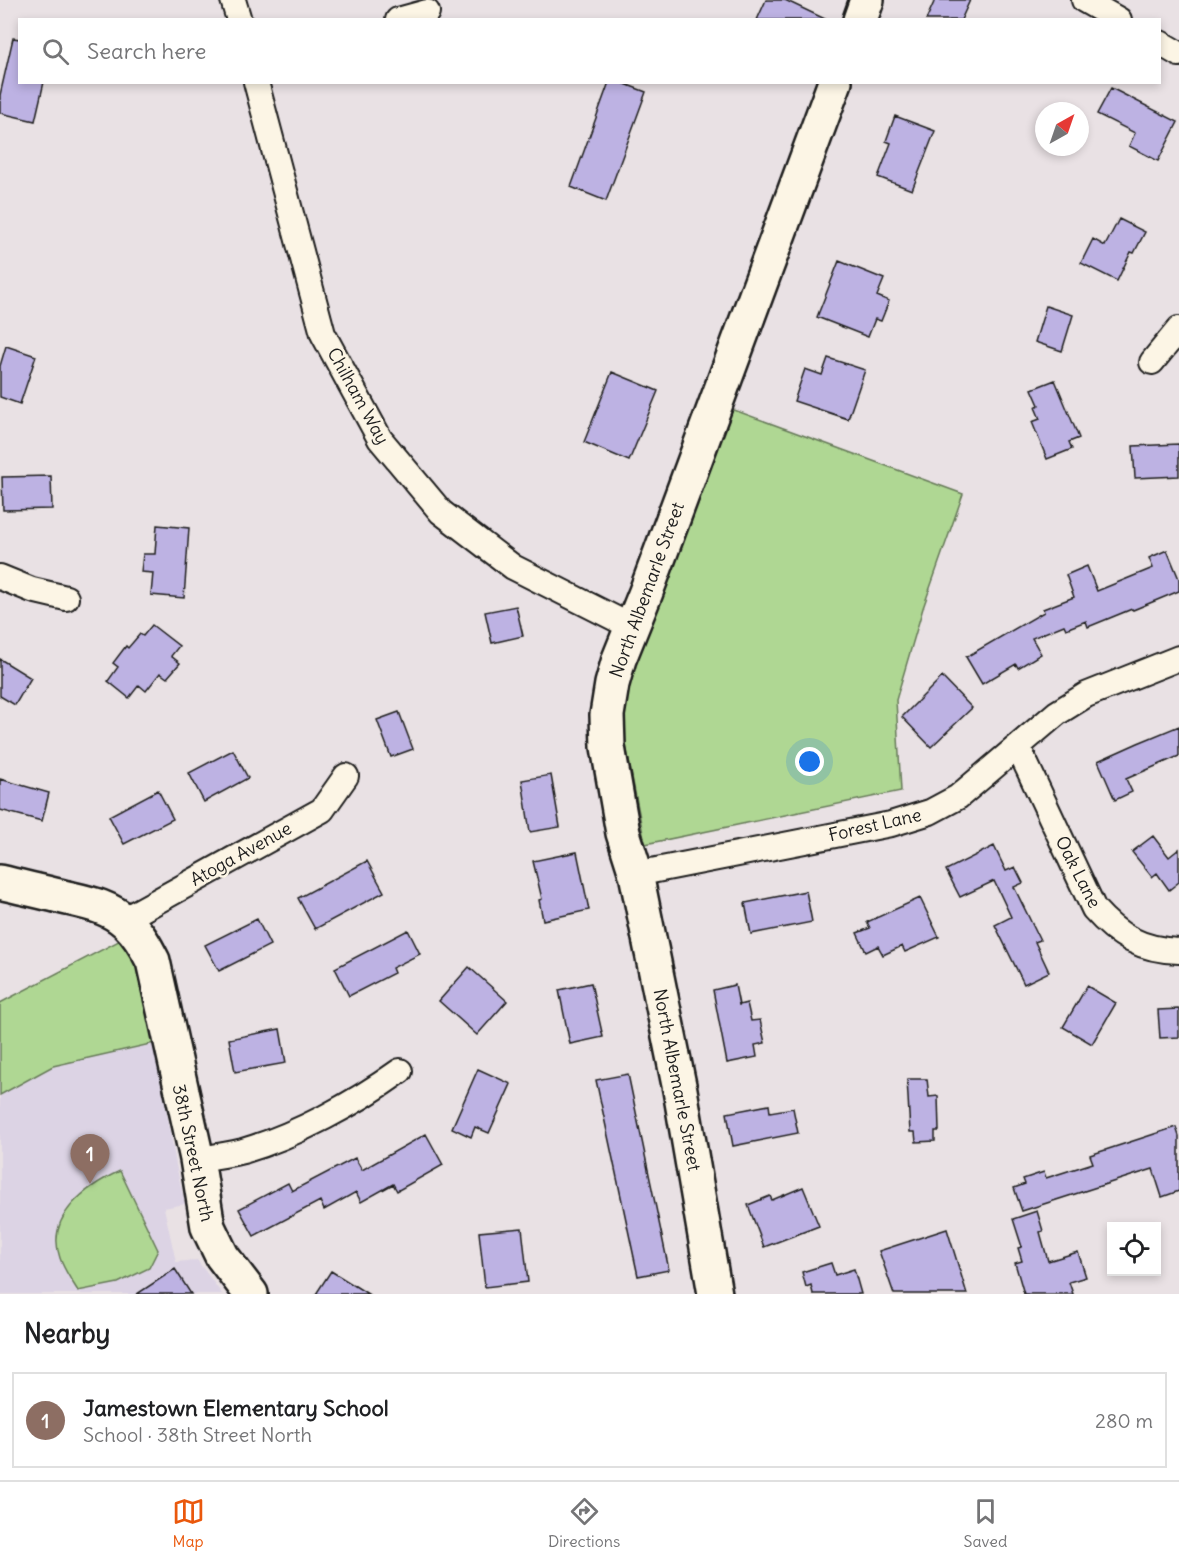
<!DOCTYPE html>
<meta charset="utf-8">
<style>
:root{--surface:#fff;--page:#f6f6f6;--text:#202124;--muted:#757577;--line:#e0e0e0;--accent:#ea580c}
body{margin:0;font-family:Delius,sans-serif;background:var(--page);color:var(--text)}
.controls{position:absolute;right:18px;bottom:18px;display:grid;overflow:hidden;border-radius:0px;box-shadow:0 3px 9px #0003}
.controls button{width:54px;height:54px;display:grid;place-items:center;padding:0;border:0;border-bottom:2px solid var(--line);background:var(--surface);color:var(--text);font:30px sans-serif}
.compass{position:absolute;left:1035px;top:102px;width:54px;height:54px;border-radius:50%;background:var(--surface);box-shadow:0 3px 9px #0003;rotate:40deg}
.you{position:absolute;left:810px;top:762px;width:21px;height:21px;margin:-15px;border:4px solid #fff;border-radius:50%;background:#1a73e8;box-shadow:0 0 0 9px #1a73e833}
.badge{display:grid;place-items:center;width:39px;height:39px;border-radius:50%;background:var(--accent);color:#fff;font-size:20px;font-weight:700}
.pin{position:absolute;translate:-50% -50px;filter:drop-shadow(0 2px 3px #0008)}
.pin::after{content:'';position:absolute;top:32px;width:21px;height:18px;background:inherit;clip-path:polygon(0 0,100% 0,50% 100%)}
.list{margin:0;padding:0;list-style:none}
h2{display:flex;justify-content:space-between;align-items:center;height:78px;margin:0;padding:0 24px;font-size:26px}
h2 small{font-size:20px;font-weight:400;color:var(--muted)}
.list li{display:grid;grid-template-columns:39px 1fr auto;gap:18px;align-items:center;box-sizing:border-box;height:96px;margin:0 12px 12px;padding:0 12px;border:2px solid var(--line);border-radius:0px}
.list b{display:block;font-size:22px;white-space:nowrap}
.list p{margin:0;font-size:20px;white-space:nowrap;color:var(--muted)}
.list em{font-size:20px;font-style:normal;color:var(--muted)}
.icon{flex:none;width:33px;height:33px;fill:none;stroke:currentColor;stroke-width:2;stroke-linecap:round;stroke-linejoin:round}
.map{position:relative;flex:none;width:1179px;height:1294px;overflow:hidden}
.search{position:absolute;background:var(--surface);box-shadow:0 3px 9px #0003;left:18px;right:18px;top:18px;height:66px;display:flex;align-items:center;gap:15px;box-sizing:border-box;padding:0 21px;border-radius:0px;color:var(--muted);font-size:22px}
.sheet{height:186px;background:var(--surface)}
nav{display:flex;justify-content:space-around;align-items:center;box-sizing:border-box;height:84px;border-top:2px solid var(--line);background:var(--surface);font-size:16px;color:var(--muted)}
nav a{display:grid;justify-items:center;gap:3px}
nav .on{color:var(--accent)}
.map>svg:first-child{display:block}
</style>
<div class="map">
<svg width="1179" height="1294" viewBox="0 0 1179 1294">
<rect width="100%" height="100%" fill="#e9e1e4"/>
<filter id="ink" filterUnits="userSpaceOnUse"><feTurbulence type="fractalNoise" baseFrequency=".0167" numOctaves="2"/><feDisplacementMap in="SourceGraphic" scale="12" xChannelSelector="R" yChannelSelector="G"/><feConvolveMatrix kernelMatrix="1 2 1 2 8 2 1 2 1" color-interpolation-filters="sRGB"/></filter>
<g filter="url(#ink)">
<!-- built -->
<path fill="#dcd3e4" d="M 155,1043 L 176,1165 L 185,1204 L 164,1208 L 176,1262 L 197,1260 L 222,1294 L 0,1294 L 0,1095 L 53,1066 Z"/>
<!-- green -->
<path fill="#afd793" stroke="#667a58" stroke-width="1.5" d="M 726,407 L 963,494 L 923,608 L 896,700 L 901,791 L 645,844 L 617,699 Z
M 132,934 L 155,1043 L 53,1066 L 0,1095 L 0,1003 Z
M 120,1171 L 158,1250 L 149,1268 L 118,1283 L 78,1291 C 72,1281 64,1270 60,1258 C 45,1216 87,1186 120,1171 Z"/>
<!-- building -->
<path fill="#bdb2e3" stroke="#1c1c1c" stroke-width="1.5" d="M 766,0 L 785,0 L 827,20 L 757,20 Z
M 935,0 L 970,0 L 961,20 L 926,20 Z
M 13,38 L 20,39 L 20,82 L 44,82 L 35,121 L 0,113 L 0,95 Z
M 609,82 L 620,82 L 646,92 L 606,201 L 571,187 Z
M 1111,88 L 1178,122 L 1158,161 L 1129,146 L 1135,133 L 1097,114 Z
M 895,116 L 935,131 L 912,190 L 878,177 L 891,143 L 886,141 Z
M 1119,219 L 1145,232 L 1134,253 L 1131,252 L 1117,281 L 1081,263 L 1093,239 L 1105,246 Z
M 839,261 L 884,279 L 877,296 L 889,301 L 881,321 L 875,319 L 868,337 L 817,317 Z
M 1046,306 L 1073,315 L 1062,351 L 1035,342 Z
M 6,346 L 36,356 L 20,404 L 0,397 L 0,366 Z
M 828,358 L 865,370 L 848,419 L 794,401 L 805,369 L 822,375 Z
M 612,372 L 658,391 L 629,461 L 584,442 Z
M 1055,380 L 1079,438 L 1069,442 L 1072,449 L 1047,459 L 1032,422 L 1040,419 L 1035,407 L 1039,405 L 1032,389 Z
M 1179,444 L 1179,476 L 1135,478 L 1133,446 Z
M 51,476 L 52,509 L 3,510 L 2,477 Z
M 157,525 L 189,528 L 184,598 L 151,595 L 153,573 L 141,572 L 143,554 L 155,554 Z
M 1167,550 L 1179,579 L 1179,591 L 1133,610 L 1132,609 L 1088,627 L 1086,621 L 1066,629 L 1064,625 L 1032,638 L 1041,654 L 1018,668 L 1016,664 L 982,684 L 966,657 L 1044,612 L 1043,609 L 1074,597 L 1066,575 L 1087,566 L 1097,591 L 1153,568 L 1149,558 Z
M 516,606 L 523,636 L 492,643 L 485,612 Z
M 152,625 L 179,646 L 171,656 L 180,663 L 167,678 L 160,673 L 146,691 L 139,685 L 129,698 L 108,681 L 118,667 L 113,663 L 126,646 L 128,648 L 140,634 L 143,636 Z
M 0,659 L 31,678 L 15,705 L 0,696 Z
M 942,677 L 972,708 L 931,747 L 902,717 Z
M 399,712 L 413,749 L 391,757 L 377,720 Z
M 1179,726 L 1179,756 L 1126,779 L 1132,792 L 1115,800 L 1098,761 L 1138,743 Z
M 233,750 L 248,778 L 204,802 L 189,773 Z
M 551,775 L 560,827 L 530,832 L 522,780 Z
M 0,779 L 49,793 L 42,821 L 0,810 Z
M 158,790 L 173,819 L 124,844 L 109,816 Z
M 1153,836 L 1169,857 L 1179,849 L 1179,882 L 1169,890 L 1157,873 L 1152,877 L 1132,852 Z
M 994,846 L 1006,871 L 1015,867 L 1023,883 L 1014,887 L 1040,940 L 1035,942 L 1049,972 L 1024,984 L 995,925 L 1011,917 L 994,881 L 960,897 L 946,870 Z
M 577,852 L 589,910 L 543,920 L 539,900 L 542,899 L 533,861 Z
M 367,861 L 384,892 L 315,929 L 298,898 Z
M 806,891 L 812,922 L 751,934 L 745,903 Z
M 920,898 L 939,937 L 905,952 L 902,946 L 883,955 L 878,946 L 866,952 L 857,933 L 870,928 L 867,922 Z
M 257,919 L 270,945 L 219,971 L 205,945 Z
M 408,930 L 420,954 L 392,968 L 394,973 L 349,996 L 335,968 Z
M 469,967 L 507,1001 L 477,1035 L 439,1001 Z
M 591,983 L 603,1037 L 570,1044 L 559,990 Z
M 735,985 L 739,1005 L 747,1003 L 751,1021 L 760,1020 L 765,1043 L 755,1045 L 757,1057 L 727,1063 L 713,990 Z
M 1087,986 L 1116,1003 L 1092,1044 L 1063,1027 Z
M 1179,1009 L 1179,1037 L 1160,1038 L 1158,1010 Z
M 280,1029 L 286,1063 L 235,1072 L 229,1039 Z
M 478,1069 L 511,1084 L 489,1133 L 475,1127 L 471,1137 L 452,1128 Z
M 628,1074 L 669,1270 L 638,1276 L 596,1080 Z
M 907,1079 L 927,1079 L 929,1097 L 938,1096 L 939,1131 L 935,1131 L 935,1141 L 916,1142 L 915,1132 L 910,1132 Z
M 769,1105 L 770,1112 L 793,1108 L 798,1133 L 733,1146 L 727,1113 Z
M 1176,1127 L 1179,1136 L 1179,1191 L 1162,1197 L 1153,1169 L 1022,1211 L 1014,1188 L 1025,1184 L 1023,1179 L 1044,1172 L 1046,1178 L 1093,1163 L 1090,1155 Z
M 426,1134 L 443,1165 L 397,1191 L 393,1184 L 361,1202 L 356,1192 L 324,1210 L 320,1201 L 254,1236 L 239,1209 L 288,1183 L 292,1191 L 355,1158 L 362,1170 Z
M 803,1187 L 819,1226 L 764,1247 L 748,1205 L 770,1196 L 772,1200 Z
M 1037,1211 L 1043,1231 L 1040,1232 L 1048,1261 L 1078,1252 L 1086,1277 L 1069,1282 L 1073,1294 L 1024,1294 L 1015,1263 L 1022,1261 L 1018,1248 L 1022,1247 L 1013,1219 Z
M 522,1228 L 528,1282 L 485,1287 L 479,1232 Z
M 947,1229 L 967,1294 L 894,1294 L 879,1251 Z
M 831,1263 L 835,1275 L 854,1269 L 861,1294 L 813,1294 L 811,1285 L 806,1287 L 802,1272 Z
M 175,1269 L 191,1294 L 137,1294 Z
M 331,1271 L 368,1294 L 316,1294 Z"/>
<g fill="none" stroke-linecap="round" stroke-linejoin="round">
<defs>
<path id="street" d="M 233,0 L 239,20
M 1084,0 L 1119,20
M 398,20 L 427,12
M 1160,43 L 1179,54
M 256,82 L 323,334 L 380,439 L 441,512 L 513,567 L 632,627
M 1152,362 L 1179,329
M 0,577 L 32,590 L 66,598
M 1018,747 L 1094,909 C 1118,936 1141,950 1179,951
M 636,874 L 891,824 L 930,812 L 958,797 L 1057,713 L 1086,695 L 1179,658
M 123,920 L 322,810 L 346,776
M 197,1159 C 212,1157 228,1155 243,1151 C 297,1135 354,1104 400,1071"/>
<path id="secondary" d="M 860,20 L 867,0
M 0,882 C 20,887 39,891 59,896 C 83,902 108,905 127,923 C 139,934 146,947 153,961 L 197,1159 L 208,1227 L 222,1256 L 251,1294
M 715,1294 L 680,1090 L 636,874 L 623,833 L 608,747 L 607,715 L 612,684 L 619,659 L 646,592 L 835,82"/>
</defs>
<!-- street casing -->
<use href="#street" stroke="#1c1c1c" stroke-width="28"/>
<!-- secondary casing -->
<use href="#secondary" stroke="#1c1c1c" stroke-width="38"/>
<!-- street -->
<use href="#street" stroke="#fcf5e5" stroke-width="24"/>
<!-- secondary -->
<use href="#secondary" stroke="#fcf5e5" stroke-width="33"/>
</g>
</g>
<g text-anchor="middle" stroke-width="5" stroke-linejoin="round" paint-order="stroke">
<!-- street labels -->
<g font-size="18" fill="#1c1c1c" stroke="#fcf5e5">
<text transform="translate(358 396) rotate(61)" y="6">Chilham Way</text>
<text transform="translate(647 590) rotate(-70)" y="6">North Albemarle Street</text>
<text transform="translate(875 825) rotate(-13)" y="6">Forest Lane</text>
<text transform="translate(241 854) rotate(-29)" y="6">Atoga Avenue</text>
<text transform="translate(1078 872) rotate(63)" y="6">Oak Lane</text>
<text transform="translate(677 1080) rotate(79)" y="6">North Albemarle Street</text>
<text transform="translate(193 1153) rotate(78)" y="6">38th Street North</text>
</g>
</g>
</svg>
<div class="controls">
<button><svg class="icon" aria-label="locate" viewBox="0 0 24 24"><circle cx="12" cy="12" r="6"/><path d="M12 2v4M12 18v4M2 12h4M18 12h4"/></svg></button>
</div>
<svg class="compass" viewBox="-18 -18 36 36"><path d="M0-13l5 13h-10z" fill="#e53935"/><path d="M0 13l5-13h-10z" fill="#757577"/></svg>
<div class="you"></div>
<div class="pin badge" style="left:90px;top:1184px;background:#8d6e63">1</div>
<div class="search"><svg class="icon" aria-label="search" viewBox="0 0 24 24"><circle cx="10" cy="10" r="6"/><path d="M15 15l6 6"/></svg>Search here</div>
</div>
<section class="sheet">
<h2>Nearby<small></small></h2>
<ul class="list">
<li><span class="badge" style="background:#8d6e63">1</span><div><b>Jamestown Elementary School</b><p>School · 38th Street North</p></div><em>280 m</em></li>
</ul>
</section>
<nav>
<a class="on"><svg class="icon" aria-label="map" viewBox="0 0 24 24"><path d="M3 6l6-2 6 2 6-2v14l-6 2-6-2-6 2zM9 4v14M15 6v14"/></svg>Map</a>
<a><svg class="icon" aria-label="directions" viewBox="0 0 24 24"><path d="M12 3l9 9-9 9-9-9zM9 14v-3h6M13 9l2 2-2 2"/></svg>Directions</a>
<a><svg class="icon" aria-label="saved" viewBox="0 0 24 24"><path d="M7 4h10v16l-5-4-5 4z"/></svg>Saved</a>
</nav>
